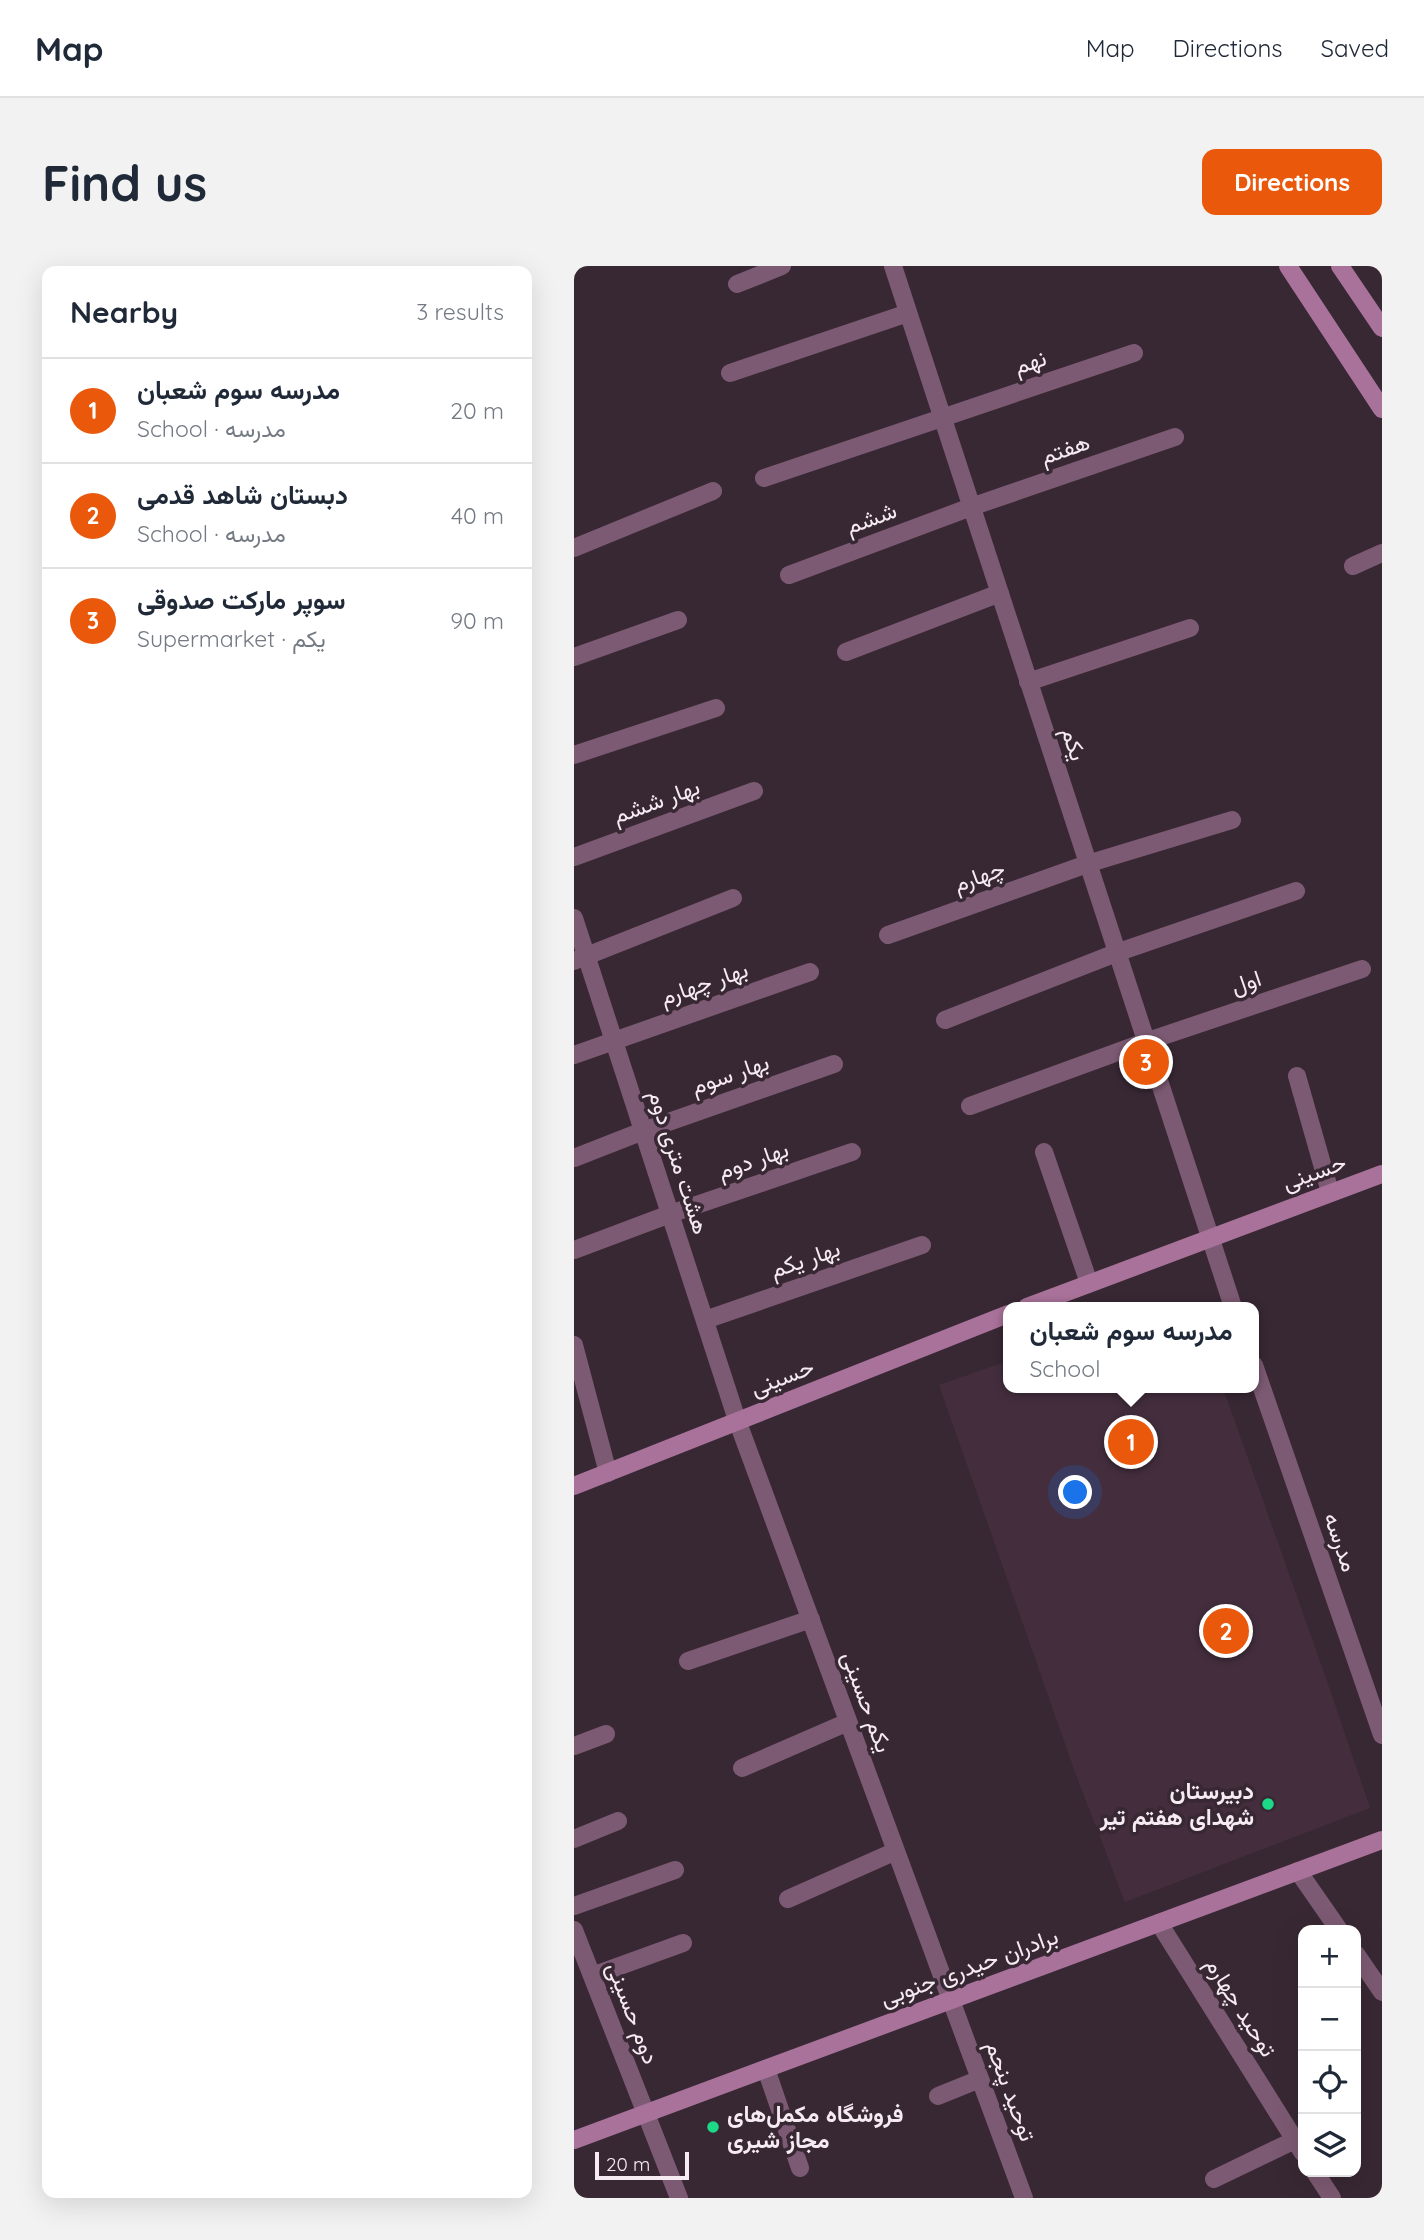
<!DOCTYPE html>
<meta charset="utf-8">
<style>
:root{--surface:#fff;--page:#f2f2f3;--text:#1f2937;--muted:#747a83;--line:#e0e1e3;--accent:#ea580c}
body{margin:0;font-family:Quicksand,Vazirmatn,sans-serif;background:var(--page);color:var(--text)}
.controls{position:absolute;right:21px;bottom:21px;display:grid;overflow:hidden;border-radius:14px;box-shadow:0 7px 28px #0002}
.controls button{width:63px;height:63px;display:grid;place-items:center;padding:0;border:0;border-bottom:2px solid var(--line);background:var(--surface);color:var(--text);font:35px sans-serif}
.scale{position:absolute;left:21px;bottom:18px;width:94px;box-sizing:border-box;padding-left:7px;border:4px solid #f6ebf3;border-top:0;font-size:19px;line-height:24px;white-space:nowrap;color:#f6ebf3;-webkit-text-stroke:5px #382834;paint-order:stroke}
.you{position:absolute;left:502px;top:1227px;width:24px;height:24px;margin:-18px;border:5px solid #fff;border-radius:50%;background:#1a73e8;box-shadow:0 0 0 10px #1a73e833}
.badge{display:grid;place-items:center;width:46px;height:46px;border-radius:50%;background:var(--accent);color:#fff;font-size:23px;font-weight:700}
.pin{position:absolute;translate:-50% -50%;border:4px solid #fff;box-shadow:0 2px 7px #0006}
.popup{position:absolute;left:429px;top:1036px;width:256px;height:91px;box-sizing:border-box;display:grid;place-content:center;border-radius:14px;background:var(--surface);filter:drop-shadow(0 2px 5px #0005);font-size:23px;white-space:nowrap;color:var(--muted)}
.popup b{font-size:26px;color:var(--text)}
.popup::after{content:'';position:absolute;left:50%;top:100%;margin-left:-14px;border:14px solid transparent;border-top-color:var(--surface)}
.list{margin:0;padding:0;list-style:none}
h2{display:flex;justify-content:space-between;align-items:center;height:91px;margin:0;padding:0 28px;font-size:30px}
h2 small{font-size:23px;font-weight:400;color:var(--muted)}
.list li{display:grid;grid-template-columns:46px 1fr auto;gap:21px;align-items:center;box-sizing:border-box;height:105px;padding:0 28px;border-top:2px solid var(--line)}
.list b{display:block;font-size:26px;white-space:nowrap}
.list p{margin:0;font-size:23px;white-space:nowrap;color:var(--muted)}
.list em{font-size:23px;font-style:normal;color:var(--muted)}
.icon{flex:none;width:38px;height:38px;fill:none;stroke:currentColor;stroke-width:2;stroke-linecap:round;stroke-linejoin:round}
.map{position:relative;flex:none;width:808px;height:1932px;overflow:hidden;border-radius:14px}
header{display:flex;align-items:center;gap:42px;box-sizing:border-box;height:98px;padding:0 35px;background:var(--surface);border-bottom:2px solid var(--line)}
header strong{font-size:33px}
nav{display:flex;gap:38px;margin-inline-start:auto;font-size:24px}
.intro{display:flex;align-items:center;justify-content:space-between;box-sizing:border-box;height:168px;padding:0 42px}
h1{margin:0;font-size:49px}
.button{padding:18px 32px;border-radius:14px;background:var(--accent);color:#fff;font-size:24px;font-weight:700}
main{display:flex;gap:42px;padding:0 42px}
aside{flex:1;background:var(--surface);border-radius:14px;box-shadow:0 7px 28px #0002}
.map>svg:first-child{display:block}
</style>
<header>
<strong>Map</strong>
<nav><a>Map</a><a>Directions</a><a>Saved</a></nav>
</header>
<div class="intro"><h1>Find us</h1><a class="button">Directions</a></div>
<main>
<aside>
<h2>Nearby<small>3 results</small></h2>
<ul class="list">
<li><span class="badge">1</span><div><b>مدرسه سوم شعبان</b><p>School · مدرسه</p></div><em>20 m</em></li>
<li><span class="badge">2</span><div><b>دبستان شاهد قدمی</b><p>School · مدرسه</p></div><em>40 m</em></li>
<li><span class="badge">3</span><div><b>سوپر مارکت صدوقی</b><p>Supermarket · یکم</p></div><em>90 m</em></li>
</ul>
</aside>
<div class="map">
<svg width="808" height="1932" viewBox="0 0 808 1932">
<rect width="100%" height="100%" fill="#382834"/>
<!-- built -->
<path fill="#442e3e" d="M 434,1095 L 434,1122 L 649,1122 L 753,1415 L 796,1542 L 551,1636 L 501,1506 L 365,1119 Z"/>
<g fill="none" stroke-linecap="round" stroke-linejoin="round">
<!-- street -->
<path stroke="#7d5a73" stroke-width="18" d="M 319,0 L 659,1041
M 163,18 L 208,0
M 156,107 L 334,47
M 190,212 L 560,87
M 0,282 L 139,225
M 779,300 L 808,287
M 215,309 L 397,241 L 601,171
M 272,386 L 426,327
M 0,391 L 104,354
M 454,416 L 616,362
M 0,489 L 142,442
M 0,591 L 180,525
M 0,652 L 163,1154 L 450,1932
M 314,669 L 513,598 L 658,554
M 0,695 L 159,632
M 371,754 L 542,687 L 722,625
M 0,789 L 236,706
M 723,810 L 756,926
M 396,840 L 571,776 L 788,703
M 470,886 L 515,1017
M 0,892 L 69,865 L 260,798
M 0,984 L 96,948 L 278,886
M 131,1054 L 348,979
M 0,1079 L 34,1207
M 680,1099 L 808,1469
M 114,1395 L 237,1353
M 0,1480 L 32,1468
M 168,1502 L 274,1456
M 0,1573 L 44,1555
M 724,1605 L 765,1664
M 214,1633 L 322,1585
M 0,1640 L 101,1604
M 585,1657 L 729,1887
M 0,1664 L 105,1932
M 782,1688 L 808,1726
M 18,1710 L 109,1677
M 192,1803 L 226,1902
M 364,1830 L 406,1813
M 741,1906 L 758,1932
M 640,1913 L 721,1874"/>
<!-- secondary -->
<path stroke="#a9729a" stroke-width="18" d="M 714,0 L 808,143
M 766,0 L 808,62
M 453,1041 L 808,908
M 0,1220 L 434,1048
M 0,1874 L 808,1574"/>
</g>
<!-- markers -->
<g fill="#1cd988" stroke="#382834" stroke-width="2.5">
<circle cx="694" cy="1538" r="7"/>
<circle cx="139" cy="1861" r="7"/>
</g>
<g text-anchor="middle" stroke-width="7" stroke-linejoin="round" paint-order="stroke">
<!-- street labels -->
<g font-size="23" fill="#f6ebf3" stroke="#382834">
<text transform="translate(456 96) rotate(-19)" y="8">نهم</text>
<text transform="translate(491 183) rotate(-19)" y="8">هفتم</text>
<text transform="translate(297 252) rotate(-20)" y="8">ششم</text>
<text transform="translate(500 478) rotate(72)" y="8">یکم</text>
<text transform="translate(82 535) rotate(-20)" y="8">بهار ششم</text>
<text transform="translate(405 610) rotate(-20)" y="8">چهارم</text>
<text transform="translate(672 716) rotate(-19)" y="8">اول</text>
<text transform="translate(130 717) rotate(-19)" y="8">بهار چهارم</text>
<text transform="translate(156 808) rotate(-19)" y="8">بهار سوم</text>
<text transform="translate(179 894) rotate(-19)" y="8">بهار دوم</text>
<text transform="translate(105 896) rotate(72)" y="8">هشت متری دوم</text>
<text transform="translate(740 906) rotate(-20)" y="8">حسینی</text>
<text transform="translate(231 993) rotate(-19)" y="8">بهار یکم</text>
<text transform="translate(208 1111) rotate(-21)" y="8">حسینی</text>
<text transform="translate(767 1276) rotate(71)" y="8">مدرسه</text>
<text transform="translate(293 1436) rotate(70)" y="8">یکم حسینی</text>
<text transform="translate(395 1701) rotate(-20)" y="8">برادران حیدری جنوبی</text>
<text transform="translate(667 1741) rotate(58)" y="8">توحید چهارم</text>
<text transform="translate(59 1747) rotate(69)" y="8">دوم حسینی</text>
<text transform="translate(437 1825) rotate(70)" y="8">توحید پنجم</text>
</g>
<!-- poi labels -->
<g font-size="23" font-weight="bold" fill="#f6ebf3" stroke="#382834" text-anchor="end">
<text x="680" y="1533">دبیرستان<tspan x="680" dy="26">شهدای هفتم تیر</tspan></text>
<text x="153" y="1856" text-anchor="start">فروشگاه مکمل‌های<tspan x="153" dy="26">مجاز شیری</tspan></text>
</g>
</g>
</svg>
<div class="controls">
<button>+</button>
<button>−</button>
<button><svg class="icon" aria-label="locate" viewBox="0 0 24 24"><circle cx="12" cy="12" r="6"/><path d="M12 2v4M12 18v4M2 12h4M18 12h4"/></svg></button>
<button><svg class="icon" aria-label="layers" viewBox="0 0 24 24"><path d="M12 4l9 5-9 5-9-5zM3 14l9 5 9-5"/></svg></button>
</div>
<div class="scale">20 m</div>
<div class="you"></div>
<div class="pin badge" style="left:557px;top:1176px">1</div>
<div class="popup"><b>مدرسه سوم شعبان</b>School</div>
<div class="pin badge" style="left:652px;top:1365px">2</div>
<div class="pin badge" style="left:572px;top:796px">3</div>
</div>
</main>
